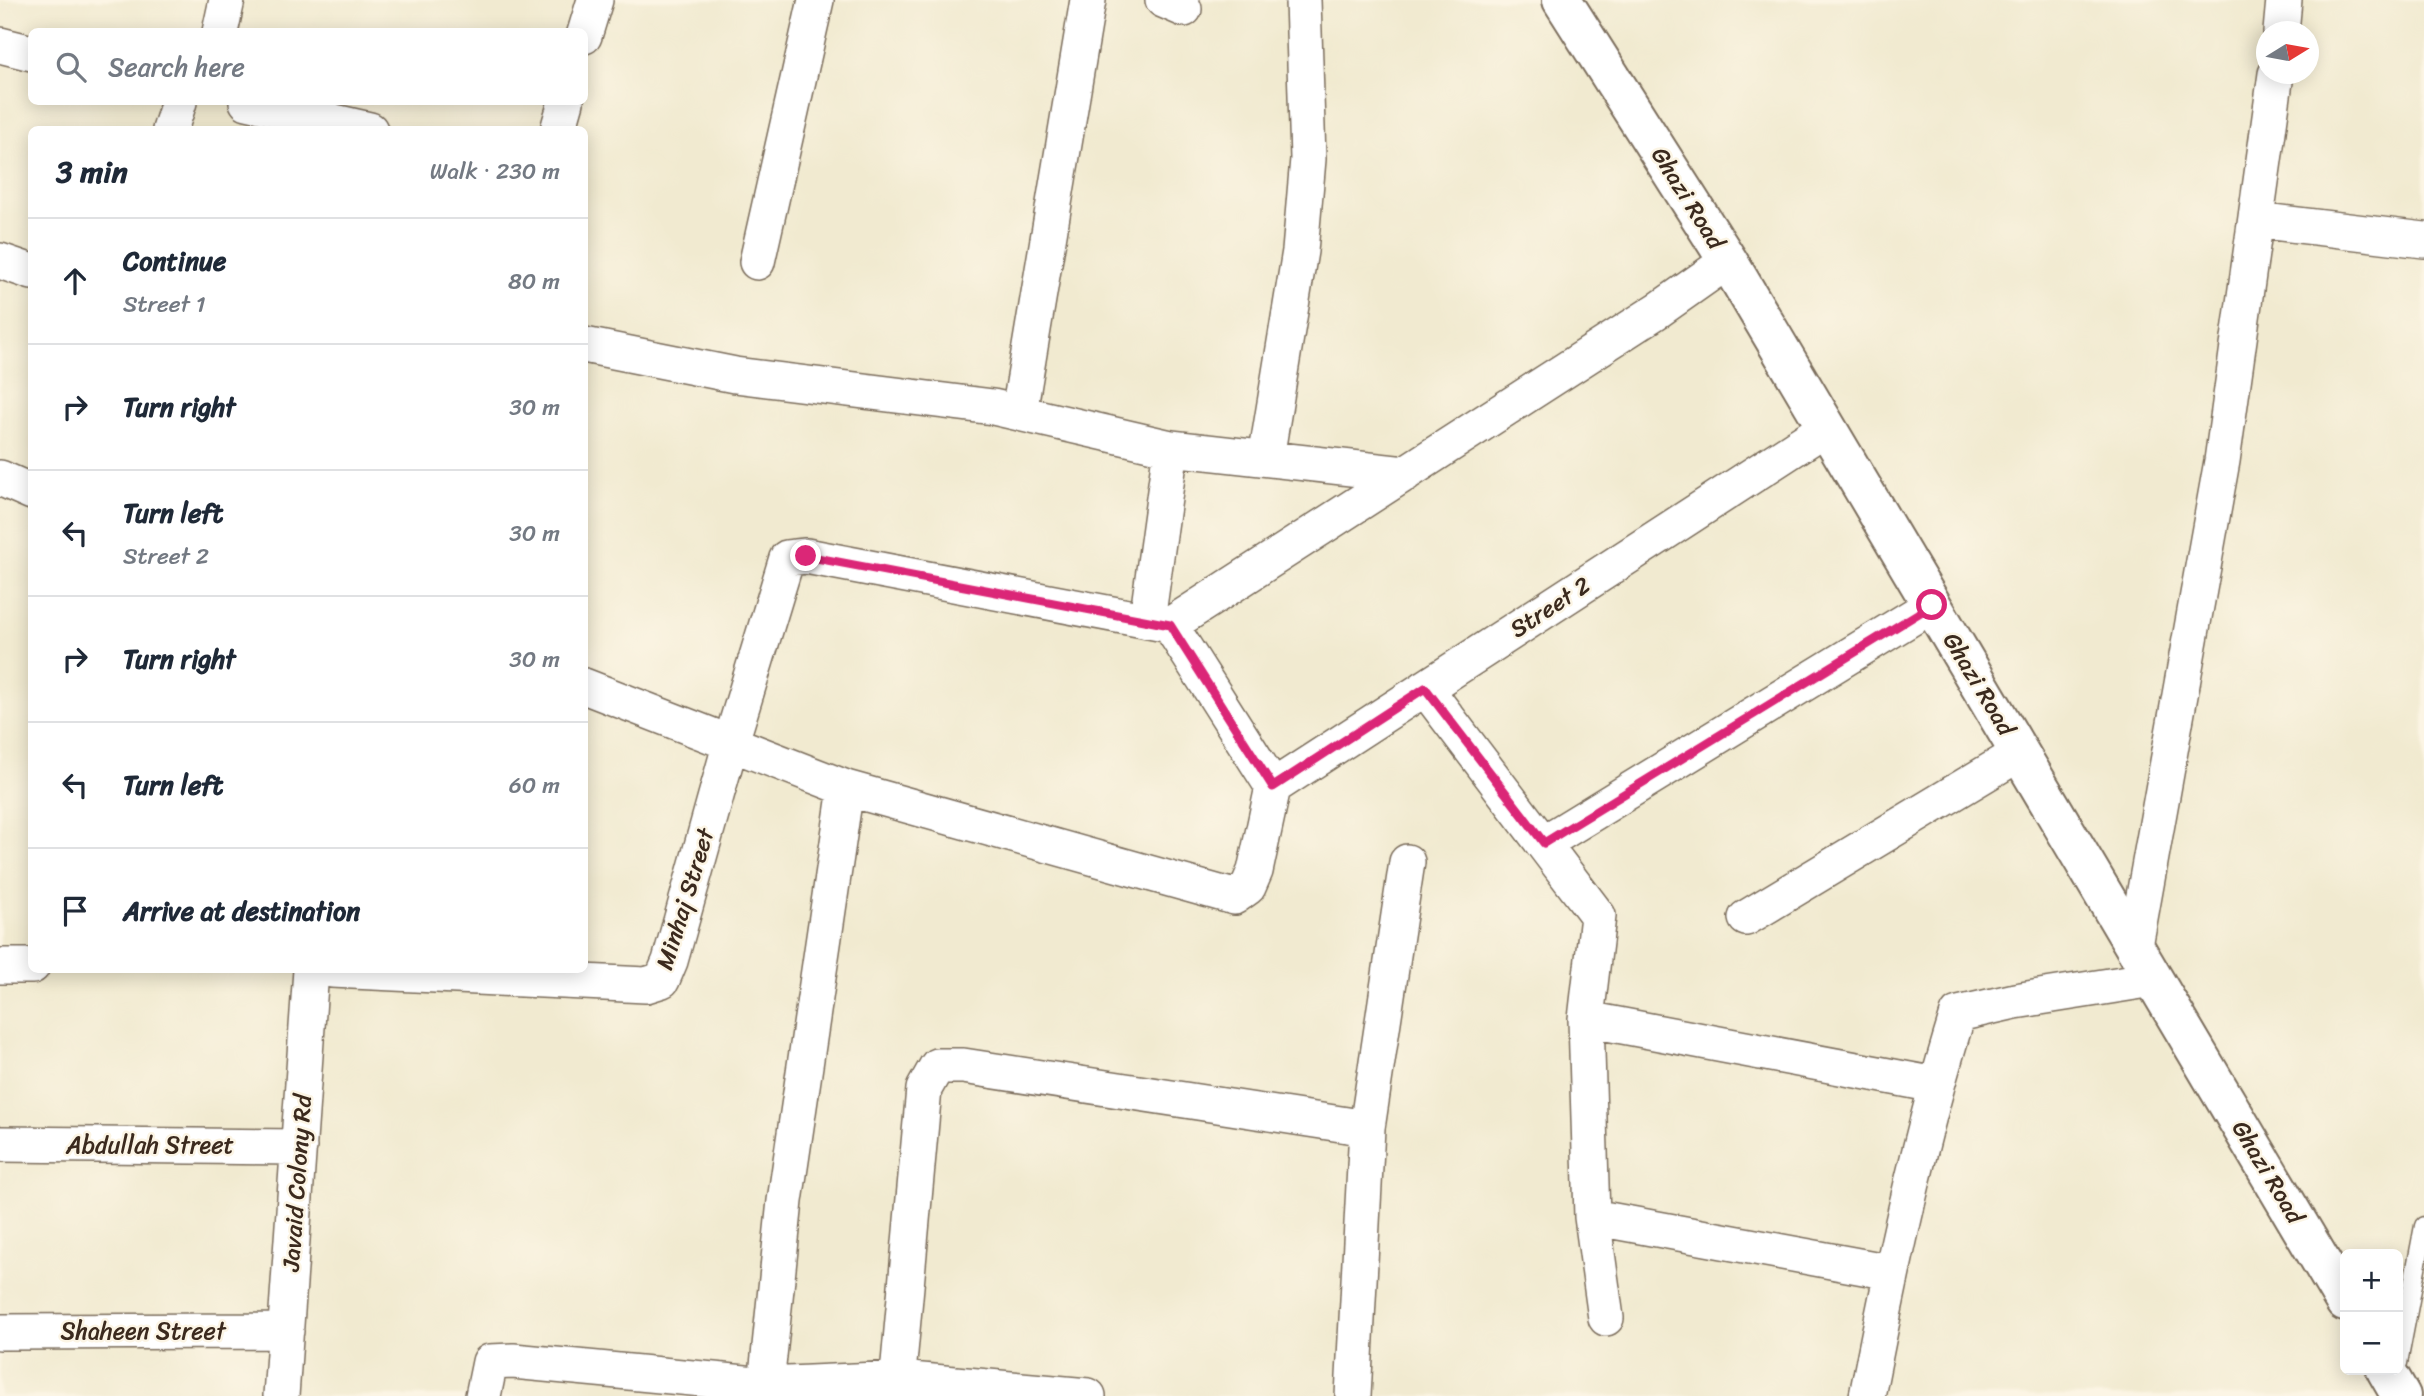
<!DOCTYPE html>
<meta charset="utf-8">
<style>
:root{--surface:#fff;--page:#f6f6f7;--text:#1f2937;--muted:#747a83;--line:#e0e1e3}
body{margin:0;font-family:Sriracha,sans-serif;background:var(--page);color:var(--text)}
.controls{position:absolute;right:21px;bottom:21px;display:grid;overflow:hidden;border-radius:10px;box-shadow:0 4px 18px #0003}
.controls button{width:63px;height:63px;display:grid;place-items:center;padding:0;border:0;border-bottom:2px solid var(--line);background:var(--surface);color:var(--text);font:35px sans-serif}
.compass{position:absolute;left:2256px;top:21px;width:63px;height:63px;border-radius:50%;background:var(--surface);box-shadow:0 4px 18px #0003;rotate:79deg}
.stop{position:absolute;width:21px;height:21px;margin:-16px;border:5px solid #db2777;border-radius:50%;background:#fff}
.stop.end{background:#db2777;border-color:#fff;box-shadow:0 2px 7px #0008}
.list{margin:0;padding:0;list-style:none}
h2{display:flex;justify-content:space-between;align-items:center;height:91px;margin:0;padding:0 28px;font-size:30px}
h2 small{font-size:23px;font-weight:400;color:var(--muted)}
.list li{display:grid;grid-template-columns:46px 1fr auto;gap:21px;align-items:center;box-sizing:border-box;height:126px;padding:0 28px;border-top:2px solid var(--line)}
.list b{display:block;font-size:26px;white-space:nowrap}
.list p{margin:0;font-size:23px;white-space:nowrap;color:var(--muted)}
.list em{font-size:23px;font-style:normal;color:var(--muted)}
.icon{flex:none;width:38px;height:38px;fill:none;stroke:currentColor;stroke-width:2;stroke-linecap:round;stroke-linejoin:round}
.map{position:relative;flex:none;width:2424px;height:1396px;overflow:hidden}
.search{position:absolute;background:var(--surface);box-shadow:0 4px 18px #0003;left:28px;top:28px;width:560px;height:77px;display:flex;align-items:center;gap:18px;box-sizing:border-box;padding:0 24px;border-radius:10px;color:var(--muted);font-size:26px}
.panel{position:absolute;background:var(--surface);box-shadow:0 4px 18px #0003;left:28px;top:126px;width:560px;height:847px;border-radius:10px}
.map>svg:first-child{display:block}
</style>
<div class="map">
<svg width="2424" height="1396" viewBox="0 0 2424 1396">
<rect width="100%" height="100%" fill="#fcf5e5"/>
<filter id="ink" filterUnits="userSpaceOnUse"><feTurbulence type="fractalNoise" baseFrequency=".0143" numOctaves="2"/><feDisplacementMap in="SourceGraphic" scale="14" xChannelSelector="R" yChannelSelector="G"/><feConvolveMatrix kernelMatrix="1 2 1 2 8 2 1 2 1" color-interpolation-filters="sRGB"/></filter>
<filter id="wash" filterUnits="userSpaceOnUse"><feTurbulence type="fractalNoise" baseFrequency=".00686" numOctaves="4" result="noise"/><feDisplacementMap in="SourceGraphic" scale="28" xChannelSelector="R" yChannelSelector="G"/><feGaussianBlur stdDeviation="1.57" result="paint"/><feColorMatrix in="noise" values="0 0 0 0 0 0 0 0 0 0 0 0 0 0 0 0 0 1.4 0 .05"/><feComposite in="paint" operator="in"/></filter>
<g filter="url(#wash)">
<rect width="100%" height="100%" fill="#f1ead0"/>
</g>
<g filter="url(#ink)">
<g fill="none" stroke-linecap="round" stroke-linejoin="round">
<defs>
<path id="service" d="M 2398,1363 L 2424,1226"/>
<path id="minor" d="M 1163,0 L 1184,9
M 220,32 L 227,0
M 2281,32 L 2284,0
M 584,36 L 595,0
M 0,45 L 32,53
M 247,102 L 370,130
M 170,130 L 179,102
M 558,130 L 566,102
M 2256,220 L 2424,240
M 0,261 L 32,272
M 757,262 L 816,0
M 584,345 L 735,375 L 993,407 L 1171,448
M 1019,413 L 1088,0
M 1266,458 L 1300,251 L 1308,159 L 1303,0
M 0,478 L 32,492
M 1147,621 L 1171,448 L 1405,474
M 1425,688 L 1598,916 L 1586,1019 L 1592,1217 L 1606,1318
M 1273,787 L 1827,427
M 846,788 L 1234,897 L 1248,887 L 1255,871 L 1273,787 L 1170,625
M 1544,843 L 1932,605
M 1746,918 L 2020,753
M 2135,946 L 2222,461 L 2276,74
M 0,966 L 32,966
M 332,970 L 646,985 L 662,980 L 670,961 L 731,742 L 787,558 L 806,556 L 1170,625 L 1660,309 L 1728,261
M 1586,1019 L 1936,1085
M 0,1144 L 299,1147
M 1592,1217 L 1891,1272
M 0,1332 L 286,1331
M 766,1385 L 899,1379 L 1088,1396
M 281,1396 L 311,970
M 483,1396 L 490,1362 L 513,1361 L 766,1385 L 785,1201 L 846,788 L 584,686
M 896,1396 L 924,1089 L 937,1066 L 963,1066 L 1367,1128
M 1353,1396 L 1367,1128 L 1407,862
M 1867,1396 C 1892,1267 1919,1139 1958,1014 L 2015,1001 L 2154,979"/>
<path id="secondary" d="M 1562,0 L 1728,261 L 2345,1302
M 2386,1370 L 2401,1396"/>
</defs>
<!-- service casing -->
<use href="#service" stroke="#7b6d5c" stroke-width="21"/>
<!-- minor casing -->
<use href="#minor" stroke="#7b6d5c" stroke-width="38"/>
<!-- secondary casing -->
<use href="#secondary" stroke="#7b6d5c" stroke-width="42"/>
<!-- service -->
<use href="#service" stroke="#fff" stroke-width="18"/>
<!-- minor -->
<use href="#minor" stroke="#fff" stroke-width="35"/>
<!-- secondary -->
<use href="#secondary" stroke="#fff" stroke-width="38"/>
</g>
</g>
<g fill="none" stroke-linecap="round" stroke-linejoin="round" filter="url(#ink)">
<!-- route -->
<path stroke="#db2777" stroke-width="9" d="M 806,556 L 1170,625 L 1273,787 L 1425,688 L 1544,843 L 1932,605"/>
</g>
<g text-anchor="middle" stroke-width="5" stroke-linejoin="round" paint-order="stroke">
<!-- street labels -->
<g font-size="24" fill="#3b2a1e" stroke="#fcf5e5">
<text transform="translate(1688 198) rotate(58)" y="8">Ghazi Road</text>
<text transform="translate(1550 607) rotate(-33)" y="8">Street 2</text>
<text transform="translate(1979 684) rotate(59)" y="8">Ghazi Road</text>
<text transform="translate(685 899) rotate(-73)" y="8">Minhaj Street</text>
<text x="150" y="1153">Abdullah Street</text>
<text transform="translate(2268 1172) rotate(59)" y="8">Ghazi Road</text>
<text transform="translate(297 1183) rotate(-86)" y="8">Javaid Colony Rd</text>
<text x="143" y="1339">Shaheen Street</text>
</g>
</g>
</svg>
<div class="controls">
<button>+</button>
<button>−</button>
</div>
<svg class="compass" viewBox="-18 -18 36 36"><path d="M0-13l5 13h-10z" fill="#e53935"/><path d="M0 13l5-13h-10z" fill="#747a83"/></svg>
<div class="stop" style="left:1932px;top:605px"></div>
<div class="stop end" style="left:806px;top:556px"></div>
<div class="search"><svg class="icon" aria-label="search" viewBox="0 0 24 24"><circle cx="10" cy="10" r="6"/><path d="M15 15l6 6"/></svg>Search here</div>
<section class="panel">
<h2>3 min<small>Walk · 230 m</small></h2>
<ul class="list">
<li><svg class="icon" aria-label="ahead" viewBox="0 0 24 24"><path d="M12 20V5M6 11l6-6 6 6"/></svg><div><b>Continue</b><p>Street 1</p></div><em>80 m</em></li>
<li><svg class="icon" aria-label="right" viewBox="0 0 24 24"><path d="M7 20v-9h11M14 6l5 5-5 5"/></svg><div><b>Turn right</b></div><em>30 m</em></li>
<li><svg class="icon" aria-label="left" viewBox="0 0 24 24"><path d="M17 20v-9H6M10 6l-5 5 5 5"/></svg><div><b>Turn left</b><p>Street 2</p></div><em>30 m</em></li>
<li><svg class="icon" aria-label="right" viewBox="0 0 24 24"><path d="M7 20v-9h11M14 6l5 5-5 5"/></svg><div><b>Turn right</b></div><em>30 m</em></li>
<li><svg class="icon" aria-label="left" viewBox="0 0 24 24"><path d="M17 20v-9H6M10 6l-5 5 5 5"/></svg><div><b>Turn left</b></div><em>60 m</em></li>
<li><svg class="icon" aria-label="arrive" viewBox="0 0 24 24"><path d="M6 21V4h12l-3 4 3 4H6"/></svg><div><b>Arrive at destination</b></div></li>
</ul>
</section>
</div>
